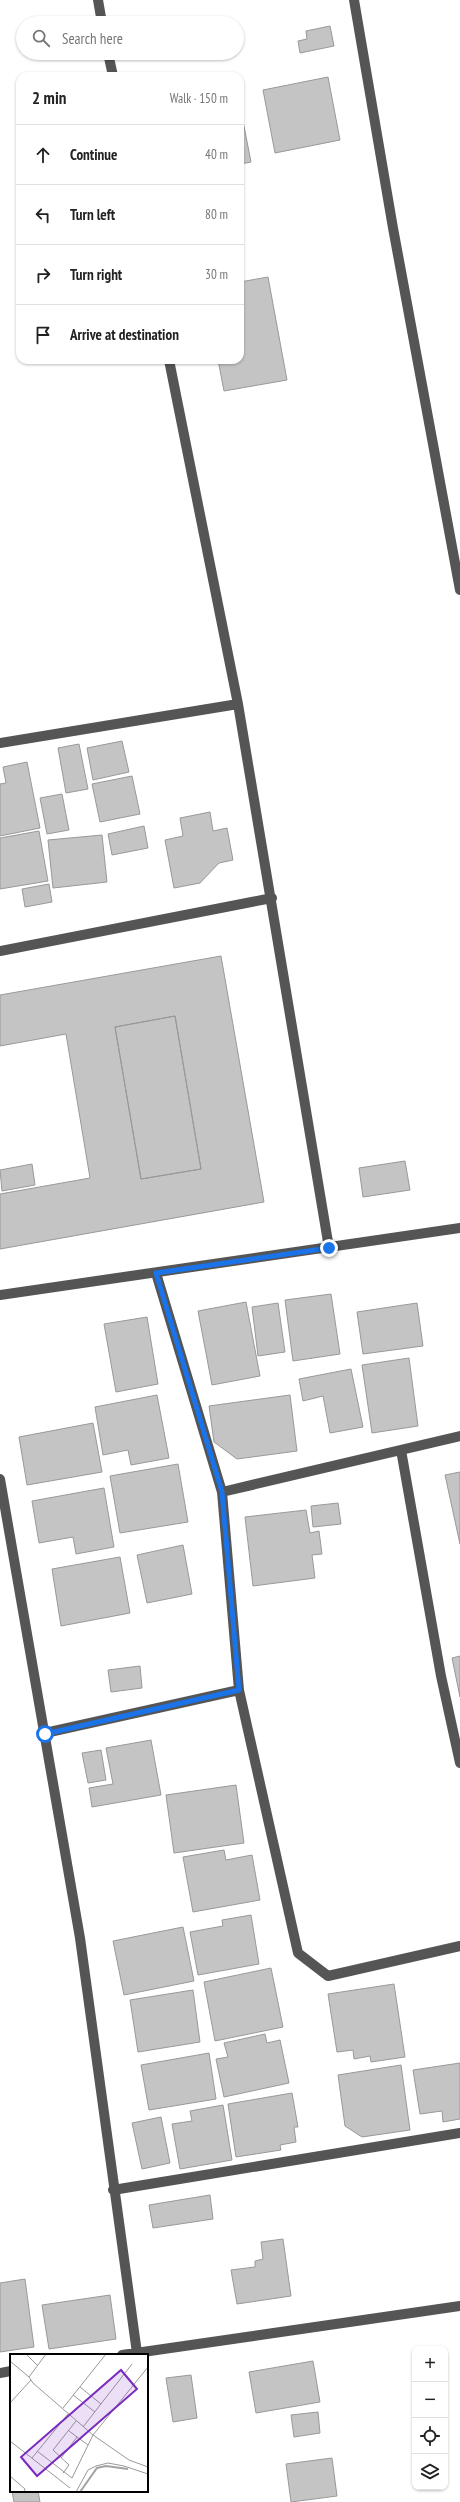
<!DOCTYPE html>
<meta charset="utf-8">
<style>
:root{--surface:#fff;--page:#f2f2f2;--text:#222;--muted:#767676;--line:#e0e0e0}
body{margin:0;font-family:"PT Sans Narrow",sans-serif;background:var(--page);color:var(--text)}
.controls{position:absolute;right:12px;bottom:12px;display:grid;overflow:hidden;border-radius:8px;box-shadow:0 1px 3px #0004}
.controls button{width:36px;height:36px;display:grid;place-items:center;padding:0;border:0;border-bottom:1px solid var(--line);background:var(--surface);color:var(--text);font:20px sans-serif}
.stop{position:absolute;width:12px;height:12px;margin:-9px;border:3px solid #1a73e8;border-radius:50%;background:#fff}
.stop.end{background:#1a73e8;border-color:#fff;box-shadow:0 1px 4px #0008}
.list{margin:0;padding:0;list-style:none}
h2{display:flex;justify-content:space-between;align-items:center;height:52px;margin:0;padding:0 16px;font-size:17px}
h2 small{font-size:13px;font-weight:400;color:var(--muted)}
.list li{display:grid;grid-template-columns:26px 1fr auto;gap:12px;align-items:center;box-sizing:border-box;height:60px;padding:0 16px;border-top:1px solid var(--line)}
.list b{display:block;font-size:15px;white-space:nowrap}
.list em{font-size:13px;font-style:normal;color:var(--muted)}
.icon{flex:none;width:22px;height:22px;fill:none;stroke:currentColor;stroke-width:2;stroke-linecap:round;stroke-linejoin:round}
.map{position:relative;flex:none;width:460px;height:2502px;overflow:hidden}
.search{position:absolute;background:var(--surface);box-shadow:0 1px 3px #0004;left:16px;top:16px;width:228px;height:44px;display:flex;align-items:center;gap:10px;box-sizing:border-box;padding:0 14px;border-radius:22px;color:var(--muted);font-size:15px}
.panel{position:absolute;background:var(--surface);box-shadow:0 1px 3px #0004;left:16px;top:72px;width:228px;height:292px;border-radius:12px}
.map>svg:first-child{display:block}
</style>
<div class="map">
<svg width="460" height="2502" viewBox="0 0 460 2502">
<rect width="100%" height="100%" fill="#fff"/>
<!-- building -->
<path fill="#c4c4c4" stroke="#999" fill-rule="evenodd" d="M 330,26 L 334,46 L 300,53 L 298,41 L 307,39 L 306,31 Z
M 328,77 L 340,140 L 275,153 L 263,90 Z
M 240,106 L 251,162 L 240,164 Z
M 268,277 L 287,380 L 224,391 L 218,360 L 240,360 L 240,282 Z
M 122,741 L 129,772 L 93,780 L 87,748 Z
M 79,744 L 88,789 L 66,793 L 58,748 Z
M 27,762 L 40,828 L 0,836 L 0,784 L 6,783 L 3,767 Z
M 132,776 L 140,814 L 100,822 L 92,784 Z
M 62,794 L 69,830 L 47,834 L 40,798 Z
M 210,812 L 213,831 L 227,828 L 233,860 L 219,863 L 200,883 L 174,888 L 165,840 L 183,836 L 180,818 Z
M 144,826 L 148,848 L 112,855 L 108,834 Z
M 39,831 L 48,881 L 0,889 L 0,838 Z
M 102,835 L 107,882 L 53,888 L 48,840 Z
M 49,884 L 52,902 L 25,907 L 22,889 Z
M 221,956 L 264,1202 L 0,1249 L 0,1194 L 90,1178 L 66,1034 L 0,1046 L 0,995 ZM 175,1016 L 201,1169 L 141,1179 L 115,1027 Z
M 175,1016 L 201,1169 L 141,1179 L 115,1027 Z
M 405,1161 L 410,1190 L 363,1197 L 359,1168 Z
M 32,1164 L 35,1185 L 2,1191 L 0,1170 Z
M 331,1294 L 340,1354 L 293,1361 L 285,1300 Z
M 246,1302 L 260,1376 L 212,1385 L 198,1311 Z
M 278,1303 L 285,1352 L 258,1356 L 252,1307 Z
M 417,1303 L 423,1346 L 363,1354 L 357,1312 Z
M 147,1317 L 158,1384 L 116,1392 L 104,1324 Z
M 409,1358 L 418,1426 L 372,1433 L 362,1365 Z
M 351,1369 L 363,1427 L 330,1433 L 323,1396 L 303,1401 L 299,1379 Z
M 157,1395 L 169,1458 L 131,1465 L 128,1450 L 103,1455 L 95,1407 Z
M 290,1395 L 297,1451 L 237,1459 L 214,1442 L 209,1406 Z
M 93,1423 L 102,1472 L 27,1485 L 19,1437 Z
M 178,1464 L 188,1522 L 120,1533 L 110,1476 Z
M 460,1472 L 460,1544 L 445,1475 Z
M 104,1488 L 114,1547 L 76,1554 L 73,1537 L 39,1543 L 32,1501 Z
M 338,1503 L 341,1524 L 313,1527 L 311,1506 Z
M 306,1510 L 310,1533 L 319,1531 L 322,1554 L 312,1555 L 315,1578 L 253,1586 L 245,1517 Z
M 183,1545 L 192,1594 L 147,1603 L 137,1555 Z
M 120,1557 L 130,1613 L 61,1626 L 52,1569 Z
M 460,1656 L 460,1697 L 452,1658 Z
M 140,1666 L 142,1688 L 111,1692 L 108,1670 Z
M 151,1740 L 161,1795 L 92,1807 L 89,1788 L 113,1784 L 106,1748 Z
M 101,1750 L 106,1780 L 88,1783 L 82,1753 Z
M 236,1785 L 244,1843 L 174,1853 L 166,1795 Z
M 224,1850 L 226,1860 L 252,1855 L 260,1900 L 193,1912 L 183,1857 Z
M 251,1915 L 259,1964 L 198,1975 L 190,1932 L 223,1926 L 222,1920 Z
M 183,1927 L 194,1981 L 124,1995 L 113,1941 Z
M 271,1968 L 283,2027 L 215,2041 L 204,1982 Z
M 394,1984 L 405,2057 L 371,2062 L 370,2056 L 354,2059 L 353,2050 L 337,2052 L 328,1994 Z
M 193,1990 L 200,2042 L 138,2052 L 130,2000 Z
M 265,2034 L 267,2043 L 280,2040 L 289,2083 L 224,2097 L 216,2059 L 228,2057 L 224,2043 Z
M 209,2053 L 216,2099 L 149,2110 L 141,2065 Z
M 460,2063 L 460,2119 L 443,2122 L 442,2111 L 420,2114 L 413,2070 Z
M 401,2065 L 410,2130 L 362,2137 L 345,2126 L 338,2075 Z
M 292,2093 L 298,2127 L 294,2127 L 296,2142 L 280,2145 L 281,2150 L 236,2157 L 228,2104 Z
M 223,2105 L 232,2160 L 180,2169 L 172,2124 L 192,2121 L 190,2111 Z
M 161,2117 L 170,2163 L 142,2169 L 132,2123 Z
M 210,2195 L 213,2219 L 153,2228 L 149,2205 Z
M 283,2239 L 291,2296 L 237,2304 L 231,2270 L 255,2267 L 255,2261 L 263,2259 L 261,2242 Z
M 25,2279 L 34,2347 L 0,2352 L 0,2283 Z
M 110,2295 L 116,2339 L 49,2349 L 42,2305 Z
M 313,2361 L 320,2402 L 256,2413 L 249,2372 Z
M 191,2375 L 197,2418 L 173,2422 L 166,2378 Z
M 318,2412 L 320,2433 L 294,2437 L 291,2415 Z
M 332,2458 L 337,2496 L 291,2502 L 286,2464 Z
M 12,2491 L 38,2491 L 40,2502 L 14,2502 Z"/>
<g fill="none" stroke-linecap="round" stroke-linejoin="round">
<!-- minor -->
<path stroke="#555" stroke-width="10" d="M 98,0 L 102,23
M 354,0 L 393,228 L 460,590
M 108,53 L 113,76
M 169,360 L 238,704 L 329,1248
M 0,743 L 238,704
M 0,951 L 272,898
M 156,1273 L 222,1492 L 239,1690 L 298,1953 L 328,1976 L 460,1946
M 0,1295 L 460,1228
M 401,1450 L 441,1676 L 460,1763
M 0,1479 L 80,1938 L 137,2353
M 222,1492 L 460,1436
M 45,1733 L 239,1690
M 113,2190 L 460,2133
M 122,2355 L 460,2306
M 0,2373 L 11,2371"/>
</g>
<g fill="none" stroke-linecap="round" stroke-linejoin="round">
<!-- route -->
<path stroke="#1a73e8" stroke-width="5" d="M 45,1734 L 239,1690 L 222,1492 L 156,1273 L 329,1248"/>
</g>
<!-- overview -->
<g transform="translate(10 2354)">
<rect width="138" height="138" fill="#fff"/>
<path fill="none" stroke="#a3a3a3" stroke-width="2" d="M 70,138 L 87,114 L 96,112 L 118,115"/>
<path fill="none" stroke="#999" stroke-width="1" d="M 16,0 L 28,12M 36,0 L 19,23 L 23,29 L 83,81 L 119,106 L 138,113M 0,7 L 19,23M 70,33 L 91,50M 63,41 L 85,58M 0,49 L 21,26M 53,54 L 96,0M 73,73 L 122,10M 59,77 L 78,91M 0,87 L 60,134M 27,97 L 62,124 L 83,81 L 138,13M 22,104 L 58,60M 51,104 L 67,83M 53,119 L 59,111 L 43,96 L 66,67M 0,122 L 15,135 L 14,138M 66,138 L 78,116 L 86,112 L 98,109 L 114,112 L 138,120"/>
<path fill="#7b2cbf" fill-opacity="0.15" stroke="#7b2cbf" stroke-width="2" d="M 111,16 L 127,35 L 27,122 L 11,103 Z"/>
<rect width="138" height="138" fill="none" stroke="#000" stroke-width="2"/>
</g>
</svg>
<div class="controls">
<button>+</button>
<button>−</button>
<button><svg class="icon" aria-label="locate" viewBox="0 0 24 24"><circle cx="12" cy="12" r="6"/><path d="M12 2v4M12 18v4M2 12h4M18 12h4"/></svg></button>
<button><svg class="icon" aria-label="layers" viewBox="0 0 24 24"><path d="M12 4l9 5-9 5-9-5zM3 14l9 5 9-5"/></svg></button>
</div>
<div class="stop" style="left:45px;top:1734px"></div>
<div class="stop end" style="left:329px;top:1248px"></div>
<div class="search"><svg class="icon" aria-label="search" viewBox="0 0 24 24"><circle cx="10" cy="10" r="6"/><path d="M15 15l6 6"/></svg>Search here</div>
<section class="panel">
<h2>2 min<small>Walk · 150 m</small></h2>
<ul class="list">
<li><svg class="icon" aria-label="ahead" viewBox="0 0 24 24"><path d="M12 20V5M6 11l6-6 6 6"/></svg><div><b>Continue</b></div><em>40 m</em></li>
<li><svg class="icon" aria-label="left" viewBox="0 0 24 24"><path d="M17 20v-9H6M10 6l-5 5 5 5"/></svg><div><b>Turn left</b></div><em>80 m</em></li>
<li><svg class="icon" aria-label="right" viewBox="0 0 24 24"><path d="M7 20v-9h11M14 6l5 5-5 5"/></svg><div><b>Turn right</b></div><em>30 m</em></li>
<li><svg class="icon" aria-label="arrive" viewBox="0 0 24 24"><path d="M6 21V4h12l-3 4 3 4H6"/></svg><div><b>Arrive at destination</b></div></li>
</ul>
</section>
</div>
